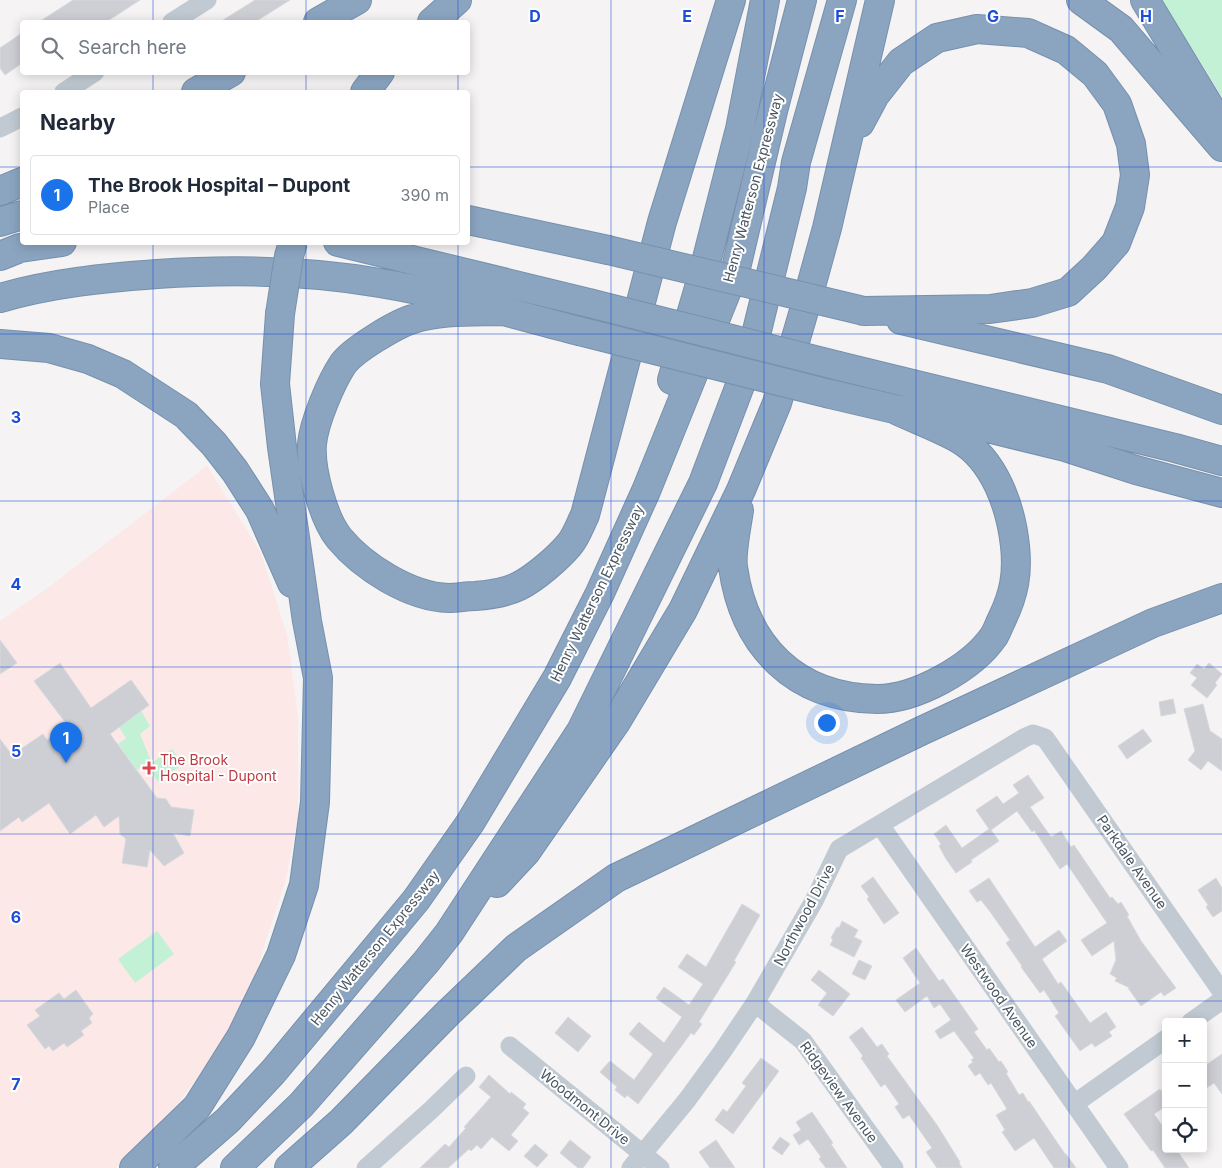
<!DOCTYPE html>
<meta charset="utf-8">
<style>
:root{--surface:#fff;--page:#f2f2f3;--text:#1f2937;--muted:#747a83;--line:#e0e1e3;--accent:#1a73e8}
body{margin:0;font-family:Inter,sans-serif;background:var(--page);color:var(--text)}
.controls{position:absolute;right:15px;bottom:15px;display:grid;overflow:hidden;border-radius:5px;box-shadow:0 2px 12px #0003}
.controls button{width:45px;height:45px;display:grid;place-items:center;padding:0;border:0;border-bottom:1px solid var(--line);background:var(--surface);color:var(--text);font:25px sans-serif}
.you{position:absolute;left:826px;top:722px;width:18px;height:18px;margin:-12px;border:4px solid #fff;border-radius:50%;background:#1a73e8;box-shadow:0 0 0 8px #1a73e833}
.badge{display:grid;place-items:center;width:32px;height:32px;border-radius:50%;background:var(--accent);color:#fff;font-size:16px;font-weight:700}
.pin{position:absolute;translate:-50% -41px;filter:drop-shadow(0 1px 2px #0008)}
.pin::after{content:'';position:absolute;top:26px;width:18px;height:15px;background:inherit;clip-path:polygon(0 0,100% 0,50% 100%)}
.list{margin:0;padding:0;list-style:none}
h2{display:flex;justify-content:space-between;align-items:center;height:65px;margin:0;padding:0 20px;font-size:21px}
h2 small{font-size:16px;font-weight:400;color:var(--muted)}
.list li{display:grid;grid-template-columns:32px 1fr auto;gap:15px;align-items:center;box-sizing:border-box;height:80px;margin:0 10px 10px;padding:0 10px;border:1px solid var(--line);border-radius:5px}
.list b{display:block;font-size:19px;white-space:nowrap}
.list p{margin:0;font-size:16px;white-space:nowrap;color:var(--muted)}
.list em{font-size:16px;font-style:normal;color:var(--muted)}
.icon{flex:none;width:28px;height:28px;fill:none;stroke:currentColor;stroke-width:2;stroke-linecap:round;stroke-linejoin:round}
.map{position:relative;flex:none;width:1222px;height:1168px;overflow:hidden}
.search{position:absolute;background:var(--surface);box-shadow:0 2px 12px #0003;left:20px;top:20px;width:450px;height:55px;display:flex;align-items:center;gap:12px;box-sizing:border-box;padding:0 18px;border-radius:5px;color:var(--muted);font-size:19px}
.panel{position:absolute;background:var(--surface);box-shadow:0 2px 12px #0003;left:20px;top:90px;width:450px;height:155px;border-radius:5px}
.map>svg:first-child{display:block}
</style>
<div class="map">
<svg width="1222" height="1168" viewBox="0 0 1222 1168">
<rect width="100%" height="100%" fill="#f5f3f3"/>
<!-- medical -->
<path fill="#fce8e6" d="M 207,466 L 261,553 L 287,635 L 298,717 L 298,819 L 285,882 L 265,942 L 256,977 L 237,1022 L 170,1115 L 116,1168 L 0,1168 L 0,621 L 49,587 Z"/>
<!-- green -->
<path fill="#c3f1d5" d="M 1159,0 L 1222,0 L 1222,97 L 1195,53 Z
M 141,711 L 150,726 L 140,734 L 151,761 L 137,770 L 118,744 L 126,738 L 119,727 Z
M 172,749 L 183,764 L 158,782 L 147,766 Z
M 157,931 L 174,954 L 135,983 L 118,959 Z"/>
<!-- building -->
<path fill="#cdcfd5" stroke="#d7d9de" d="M 73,0 L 140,0 L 106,22 L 39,22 Z
M 255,0 L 290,0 L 255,22 L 220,22 Z
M 22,33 L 22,63 L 5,75 L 0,68 L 0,48 Z
M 0,640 L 17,663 L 0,674 Z
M 60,663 L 91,708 L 131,680 L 149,705 L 110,734 L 157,798 L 166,799 L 171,807 L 194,810 L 190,836 L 173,833 L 184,853 L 164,866 L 150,850 L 147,867 L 122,863 L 126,839 L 120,834 L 119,816 L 104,827 L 96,815 L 70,834 L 49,803 L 22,822 L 19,817 L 0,831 L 0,739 L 12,755 L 43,734 L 47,740 L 68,726 L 34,681 Z
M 1209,663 L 1222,674 L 1215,683 L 1217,685 L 1207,698 L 1191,685 L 1197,678 L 1190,673 L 1197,664 L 1204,669 Z
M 1173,699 L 1176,713 L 1161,716 L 1159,702 Z
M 1203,704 L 1210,731 L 1222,739 L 1222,771 L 1208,761 L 1201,770 L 1188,760 L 1195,751 L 1184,709 Z
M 1143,729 L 1152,741 L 1127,759 L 1118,746 Z
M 1028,775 L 1044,798 L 1030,807 L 1051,837 L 1061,831 L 1071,847 L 1074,845 L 1110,898 L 1112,897 L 1118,904 L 1121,902 L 1129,915 L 1127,916 L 1141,941 L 1176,988 L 1164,996 L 1161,992 L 1141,1006 L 1128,988 L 1130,988 L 1115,981 L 1117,978 L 1110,974 L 1116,960 L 1114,941 L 1092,956 L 1081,940 L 1107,923 L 1067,864 L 1060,869 L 1034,830 L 1032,832 L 1017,811 L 991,830 L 999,841 L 971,860 L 972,862 L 956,873 L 946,859 L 939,846 L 941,844 L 934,834 L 946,825 L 962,848 L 989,829 L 976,810 L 997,796 L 1003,804 L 1019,793 L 1013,785 Z
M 873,877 L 899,913 L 884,924 L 867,899 L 869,897 L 861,886 Z
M 989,878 L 1035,947 L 1059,930 L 1067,941 L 1042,959 L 1058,984 L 1061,982 L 1090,1023 L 1106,1012 L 1116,1027 L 1109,1032 L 1112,1036 L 1095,1047 L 1092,1043 L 1080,1051 L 1055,1016 L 1059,1013 L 1044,990 L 1040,993 L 1021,967 L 1022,966 L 1006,943 L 1010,940 L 991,913 L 981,900 L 977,902 L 969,891 Z
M 1216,878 L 1222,888 L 1222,911 L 1213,917 L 1206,907 L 1208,905 L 1198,890 Z
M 742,904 L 760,915 L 734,961 L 736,962 L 699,1022 L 702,1024 L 694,1035 L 691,1033 L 683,1044 L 638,1104 L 627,1095 L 625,1098 L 615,1090 L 617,1087 L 600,1072 L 610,1061 L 634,1080 L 653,1054 L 629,1034 L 639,1022 L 664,1043 L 682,1017 L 656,998 L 664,987 L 689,1005 L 703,984 L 678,967 L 687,954 L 706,967 Z
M 842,921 L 858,930 L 854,937 L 862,941 L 854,957 L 830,945 L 833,940 L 831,938 L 837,927 L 839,928 Z
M 916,948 L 939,981 L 943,979 L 978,1029 L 974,1032 L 987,1050 L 989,1048 L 999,1062 L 1001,1061 L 1008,1072 L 1006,1073 L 1019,1095 L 1023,1093 L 1028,1102 L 1029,1101 L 1065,1154 L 1066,1154 L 1076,1168 L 1054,1168 L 1034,1138 L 1015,1151 L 1002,1132 L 1005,1130 L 996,1115 L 1007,1109 L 991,1083 L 988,1085 L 980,1073 L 975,1076 L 968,1066 L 973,1062 L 971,1060 L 974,1058 L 954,1031 L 940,1039 L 935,1031 L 951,1020 L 940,1004 L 934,1008 L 927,996 L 905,1012 L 896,1000 L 920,983 L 903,958 Z
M 859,960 L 872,966 L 865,980 L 852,974 Z
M 819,970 L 850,994 L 833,1016 L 818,1005 L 827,993 L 811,980 Z
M 76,990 L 93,1014 L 89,1018 L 92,1023 L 81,1031 L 84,1035 L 67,1047 L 64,1043 L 53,1051 L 49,1046 L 45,1049 L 27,1025 L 40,1016 L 35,1010 L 59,993 L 64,999 Z
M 568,1017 L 591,1036 L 578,1052 L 555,1033 Z
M 862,1027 L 877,1047 L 882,1044 L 889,1054 L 887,1056 L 937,1125 L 960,1162 L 959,1163 L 962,1168 L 937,1168 L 926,1152 L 932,1148 L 909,1115 L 903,1119 L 895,1107 L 899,1104 L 885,1084 L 881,1087 L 861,1058 L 863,1056 L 849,1037 Z
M 1222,1054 L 1222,1094 L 1214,1083 L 1203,1090 L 1203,1067 Z
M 761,1058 L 779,1071 L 733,1134 L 715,1120 L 723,1109 L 727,1112 L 746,1086 L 742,1083 Z
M 489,1075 L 510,1094 L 511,1092 L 526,1104 L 523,1108 L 529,1113 L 511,1135 L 518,1141 L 509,1151 L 492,1137 L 481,1149 L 477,1145 L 471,1151 L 469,1149 L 448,1168 L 420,1168 L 445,1144 L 449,1147 L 466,1128 L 464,1127 L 491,1097 L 479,1087 Z
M 1160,1089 L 1166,1098 L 1166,1106 L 1154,1114 L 1166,1131 L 1166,1149 L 1176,1149 L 1189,1168 L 1165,1168 L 1153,1150 L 1151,1151 L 1124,1114 Z
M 812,1112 L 833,1143 L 831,1144 L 847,1168 L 826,1168 L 819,1159 L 821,1157 L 808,1139 L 799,1145 L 793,1135 L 801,1130 L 796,1122 Z
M 780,1137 L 790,1144 L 782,1155 L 772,1148 Z
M 570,1140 L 591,1157 L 583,1168 L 578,1168 L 560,1153 Z
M 716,1140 L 735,1168 L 710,1168 L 699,1152 Z
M 535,1144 L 548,1155 L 537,1167 L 524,1156 Z"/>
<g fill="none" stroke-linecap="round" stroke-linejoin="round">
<defs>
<path id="highway" d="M 1081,0 L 1121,29 L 1222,147
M 1145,0 L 1217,119
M 318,22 L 357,0
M 432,22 L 457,0
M 196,92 L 231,72
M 365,92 L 380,72
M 860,123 L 875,95 L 901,62 L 937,38 L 977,29 L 1028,33 L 1066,50 L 1095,74 L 1117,104 L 1131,144 L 1135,175 L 1130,207 L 1116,243 L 1094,268 L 1068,292 L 1032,303 L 990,309 L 864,311
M 0,191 L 22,182
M 468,220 L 608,250
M 0,222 L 22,215
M 338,242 L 589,303
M 0,256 L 20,248 L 62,242
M 0,298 C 52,283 103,278 157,274 C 231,269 306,270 380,283 C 447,294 513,314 579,331
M 503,311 C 474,312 441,310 413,319 C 396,324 353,350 343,364 C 331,382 314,422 312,444 C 310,469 323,518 339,538 C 363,567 410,597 449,598 C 457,598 467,596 475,596 C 489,595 507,592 519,586 C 535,578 558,558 569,545 C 576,537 580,525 585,515 L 662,222 L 731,0
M 901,320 L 1108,369 L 1222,410
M 0,344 L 49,348 L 88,359 L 123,374 L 186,415 L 214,444 L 235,471 L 260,510 L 292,583
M 839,366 L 1175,448 L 1222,461
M 672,380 L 703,274 L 740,129 L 765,0
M 830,394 L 894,409 L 935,415 L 1065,447 L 1136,470 L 1222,493
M 739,510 C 737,525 731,552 733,567 C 744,646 795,698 877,699 C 916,699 972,668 994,636 C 997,631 999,625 1002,619 C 1014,594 1018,574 1015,546 C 1011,508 995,460 959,439 C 940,428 915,419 894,409
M 497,883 L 526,852 L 616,722 L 683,610 L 741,490 L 777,403 L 808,297 L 827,228 L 880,0
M 134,1168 L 197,1107 L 241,1037 L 281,955 L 304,885 L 315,802 L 318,678 L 307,621 L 282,447 L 275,384 L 280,314
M 173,1168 L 228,1120 L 273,1072 L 416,900 L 470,823 L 557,678 L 600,593 L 646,491 L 736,268 L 773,111 L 802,0
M 235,1168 L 301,1105 L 426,962 L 449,933 L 581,731 L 703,483 L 750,359 L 792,188 L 796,162 L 842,0
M 289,1168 L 341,1122 L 447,1014 L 516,948 L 616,878 L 921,731 L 1153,623 L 1222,598"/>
</defs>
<!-- highway casing -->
<use href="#highway" stroke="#7690ad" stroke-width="30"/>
<!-- minor -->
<path stroke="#c1cad2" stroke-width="19" d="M 172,22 L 207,0
M 64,92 L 95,72
M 0,128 L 22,117
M 880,825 L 1119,1168
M 755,1003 L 803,1041 L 894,1168
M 1191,1022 L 1222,1000
M 510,1046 L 660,1168
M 1074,1104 L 1166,1039
M 366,1168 L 431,1110 L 466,1076
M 631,1168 L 687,1100 L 722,1052 L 755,1003 L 814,901 L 839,849 L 1024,738 L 1033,734 L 1045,738 L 1222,992"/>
<!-- highway -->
<use href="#highway" stroke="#8ba5c1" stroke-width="28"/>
<defs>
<path id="highway-bridge" d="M 608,250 L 864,311
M 589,303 L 839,366
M 280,314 L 289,256 L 293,242
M 579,331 L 830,394"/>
</defs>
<!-- highway-bridge casing -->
<use href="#highway-bridge" stroke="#7690ad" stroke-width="30" stroke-linecap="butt"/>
<!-- highway-bridge -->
<use href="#highway-bridge" stroke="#8ba5c1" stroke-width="28"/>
</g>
<!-- grid -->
<path fill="none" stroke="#1d4ed8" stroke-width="1" stroke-opacity="0.55" d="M 153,0 L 153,22M 306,0 L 306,22M 458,0 L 458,22M 611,0 L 611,1168M 764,0 L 764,1168M 916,0 L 916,1168M 1069,0 L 1069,1168M 153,72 L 153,92M 306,72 L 306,92M 458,72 L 458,92M 0,167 L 22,167M 468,167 L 1222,167M 153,242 L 153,1168M 306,242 L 306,1168M 458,242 L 458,1168M 0,334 L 1222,334M 0,501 L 1222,501M 0,667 L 1222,667M 0,834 L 1222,834M 0,1001 L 1222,1001"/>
<!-- markers -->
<path fill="#e0444e" stroke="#fff" stroke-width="2" d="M146.5 760.5h5v5h5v5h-5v5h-5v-5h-5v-5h5z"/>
<g text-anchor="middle" stroke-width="4" stroke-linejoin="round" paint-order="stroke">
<!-- street labels -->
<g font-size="14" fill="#4a5661" stroke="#fff">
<text transform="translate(753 188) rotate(-75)" y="5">Henry Watterson Expressway</text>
<text transform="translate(597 593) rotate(-64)" y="5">Henry Watterson Expressway</text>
<text transform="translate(1132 862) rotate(55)" y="5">Parkdale Avenue</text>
<text transform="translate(804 915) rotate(-62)" y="5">Northwood Drive</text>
<text transform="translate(375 948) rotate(-51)" y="5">Henry Watterson Expressway</text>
<text transform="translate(999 996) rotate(55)" y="5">Westwood Avenue</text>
<text transform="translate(839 1092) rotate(54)" y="5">Ridgeview Avenue</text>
<text transform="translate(585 1107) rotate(39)" y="5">Woodmont Drive</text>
</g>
<!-- health labels -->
<g font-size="14" fill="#be3a42" stroke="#fff" text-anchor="start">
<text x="160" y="765">The Brook<tspan x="160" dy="16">Hospital - Dupont</tspan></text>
</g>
</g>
<g font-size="16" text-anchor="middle" font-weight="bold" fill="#1d4ed8" stroke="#fff" stroke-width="4" stroke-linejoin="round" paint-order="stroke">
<text x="535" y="22">D</text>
<text x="687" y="22">E</text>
<text x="840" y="22">F</text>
<text x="993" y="22">G</text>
<text x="1146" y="22">H</text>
<text x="16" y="423">3</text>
<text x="16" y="590">4</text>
<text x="16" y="757">5</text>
<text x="16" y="923">6</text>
<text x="16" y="1090">7</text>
</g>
</svg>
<div class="controls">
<button>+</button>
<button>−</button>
<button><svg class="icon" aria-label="locate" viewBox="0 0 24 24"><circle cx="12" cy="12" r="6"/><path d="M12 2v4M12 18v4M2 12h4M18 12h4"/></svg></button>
</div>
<div class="you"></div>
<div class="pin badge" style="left:66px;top:763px">1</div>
<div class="search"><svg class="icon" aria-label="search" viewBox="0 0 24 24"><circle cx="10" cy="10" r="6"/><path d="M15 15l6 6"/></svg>Search here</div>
<section class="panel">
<h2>Nearby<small></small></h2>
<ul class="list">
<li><span class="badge">1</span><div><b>The Brook Hospital – Dupont</b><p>Place</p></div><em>390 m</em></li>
</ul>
</section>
</div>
